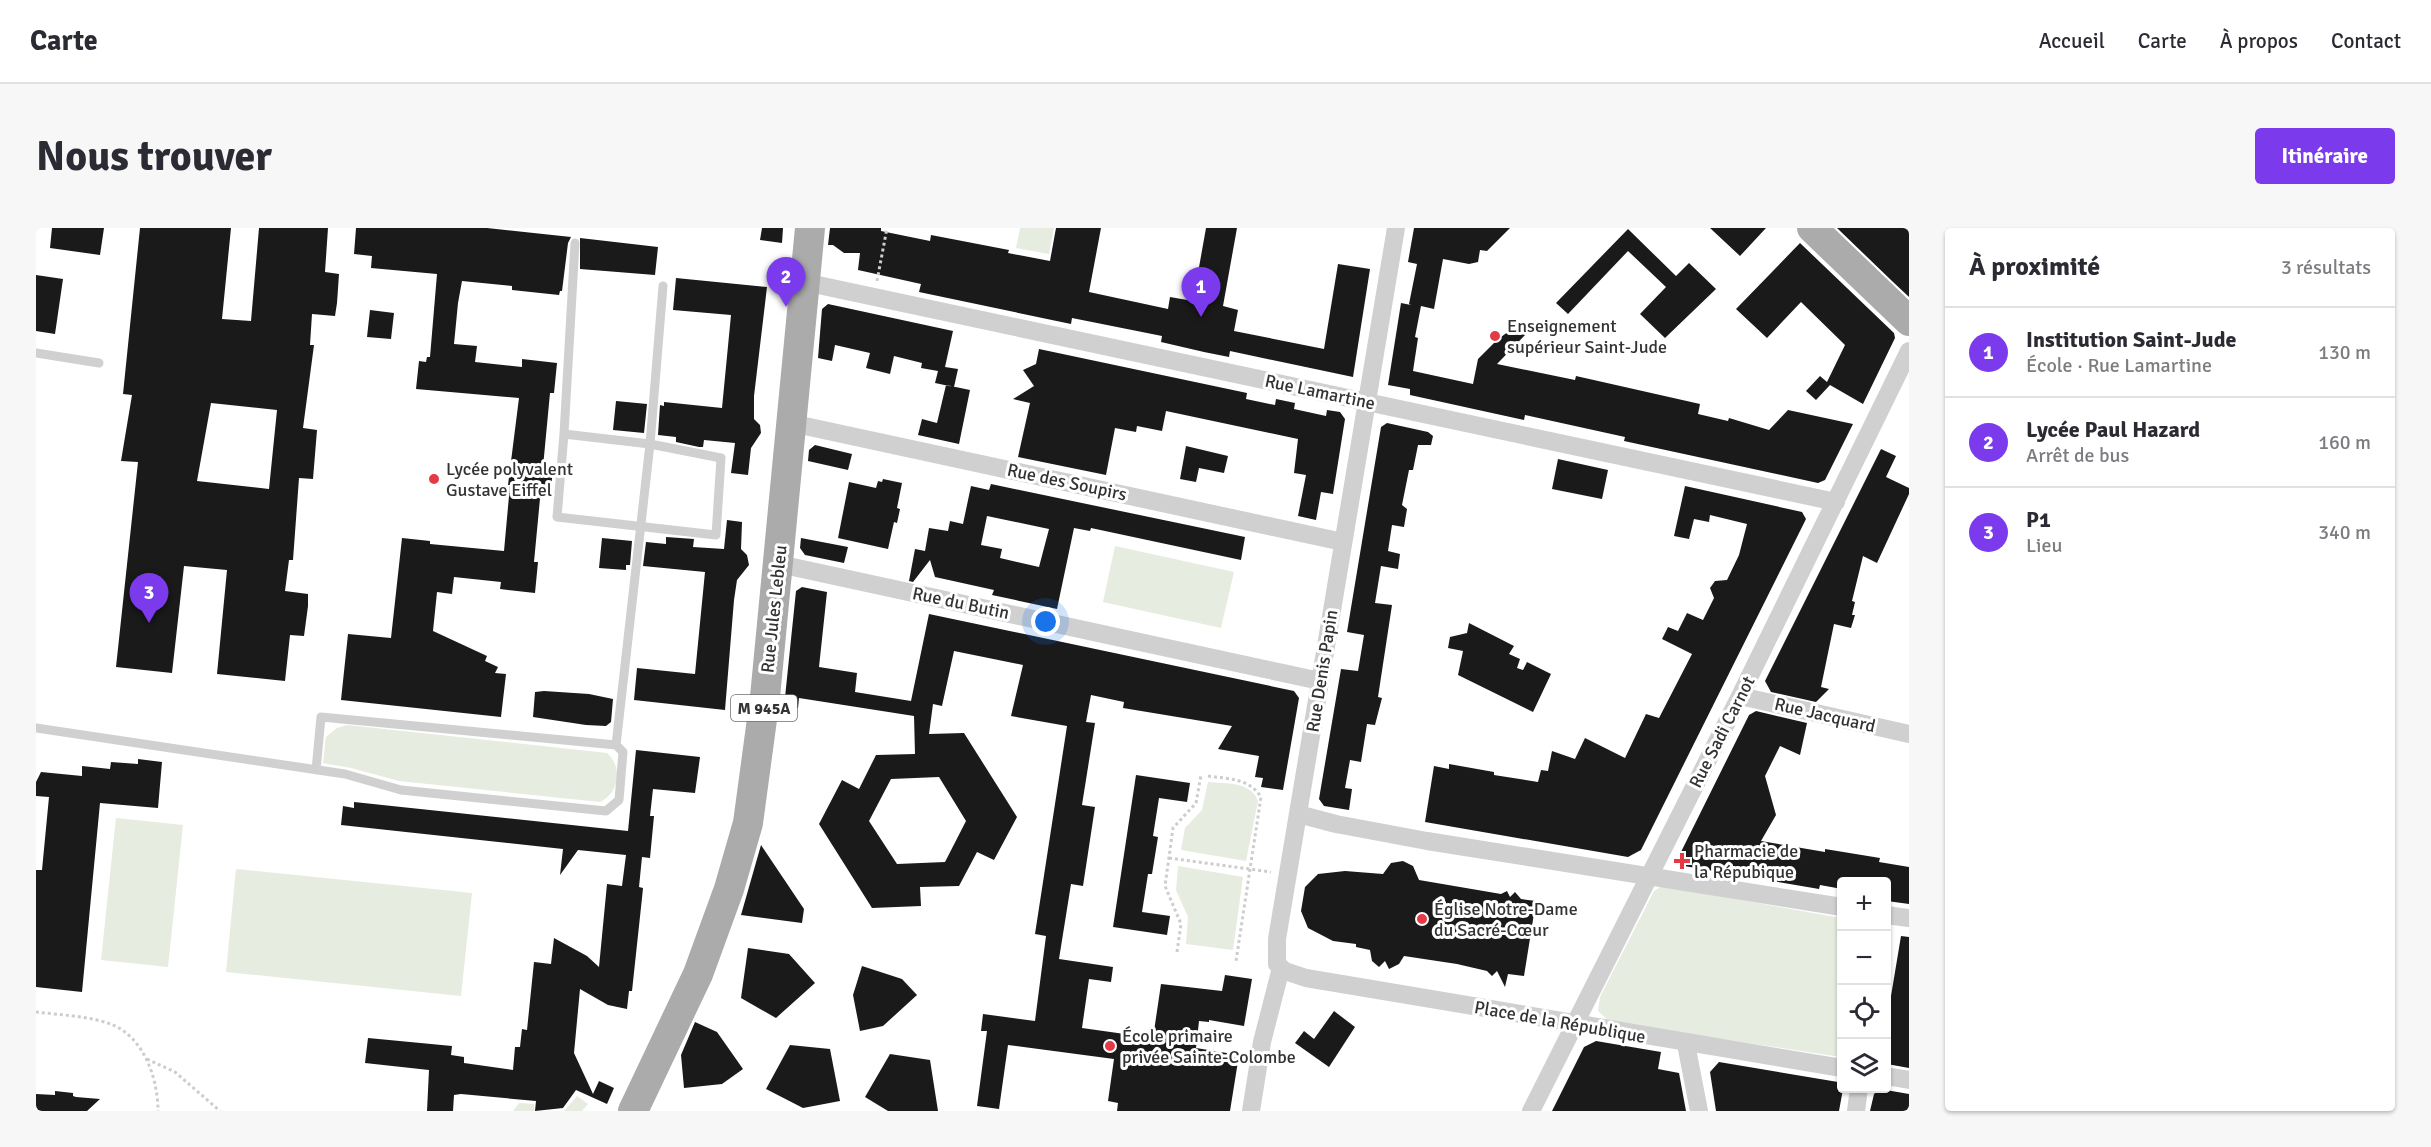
<!DOCTYPE html>
<html lang="fr">
<meta charset="utf-8">
<style>
:root{--surface:#fff;--page:#f7f7f7;--text:#2b2b33;--muted:#7c7c81;--line:#e1e1e2;--accent:#7c3aed}
body{margin:0;font-family:Signika,sans-serif;background:var(--page);color:var(--text)}
.controls{position:absolute;right:18px;bottom:18px;display:grid;overflow:hidden;border-radius:6px;box-shadow:0 2px 4px #0004}
.controls button{width:54px;height:54px;display:grid;place-items:center;padding:0;border:0;border-bottom:2px solid var(--line);background:var(--surface);color:var(--text);font:30px sans-serif}
.you{position:absolute;left:1010px;top:394px;width:21px;height:21px;margin:-15px;border:4px solid #fff;border-radius:50%;background:#1a73e8;box-shadow:0 0 0 9px #1a73e833}
.badge{display:grid;place-items:center;width:39px;height:39px;border-radius:50%;background:var(--accent);color:#fff;font-size:20px;font-weight:700}
.pin{position:absolute;translate:-50% -50px;filter:drop-shadow(0 2px 3px #0008)}
.pin::after{content:'';position:absolute;top:32px;width:21px;height:18px;background:inherit;clip-path:polygon(0 0,100% 0,50% 100%)}
.list{margin:0;padding:0;list-style:none}
h2{display:flex;justify-content:space-between;align-items:center;height:78px;margin:0;padding:0 24px;font-size:26px}
h2 small{font-size:20px;font-weight:400;color:var(--muted)}
.list li{display:grid;grid-template-columns:39px 1fr auto;gap:18px;align-items:center;box-sizing:border-box;height:90px;padding:0 24px;border-top:2px solid var(--line)}
.list b{display:block;font-size:22px;white-space:nowrap}
.list p{margin:0;font-size:20px;white-space:nowrap;color:var(--muted)}
.list em{font-size:20px;font-style:normal;color:var(--muted)}
.icon{flex:none;width:33px;height:33px;fill:none;stroke:currentColor;stroke-width:2;stroke-linecap:round;stroke-linejoin:round}
.map{position:relative;flex:none;width:1873px;height:883px;overflow:hidden;border-radius:6px}
header{display:flex;align-items:center;gap:36px;box-sizing:border-box;height:84px;padding:0 30px;background:var(--surface);border-bottom:2px solid var(--line)}
header strong{font-size:28px}
nav{display:flex;gap:33px;margin-inline-start:auto;font-size:21px}
.intro{display:flex;align-items:center;justify-content:space-between;box-sizing:border-box;height:144px;padding:0 36px}
h1{margin:0;font-size:42px}
.button{padding:15px 27px;border-radius:6px;background:var(--accent);color:#fff;font-size:21px;font-weight:700}
main{display:flex;gap:36px;padding:0 36px}
aside{flex:1;background:var(--surface);border-radius:6px;box-shadow:0 2px 4px #0004}
.map>svg:first-child{display:block}
</style>
<header>
<strong>Carte</strong>
<nav><a>Accueil</a><a>Carte</a><a>À propos</a><a>Contact</a></nav>
</header>
<div class="intro"><h1>Nous trouver</h1><a class="button">Itinéraire</a></div>
<main>
<div class="map">
<svg width="1873" height="883" viewBox="0 0 1873 883">
<rect width="100%" height="100%" fill="#fff"/>
<!-- green -->
<path fill="#e6ecdf" d="M 984,0 L 1018,0 L 1013,26 L 980,20 Z
M 1079,318 L 1198,344 L 1185,400 L 1067,374 Z
M 311,497 L 571,525 C 587,538 583,566 564,574 L 363,553 L 315,540 L 287,535 L 290,509 L 301,500 Z
M 1172,554 C 1190,556 1215,553 1222,573 L 1210,633 L 1145,622 L 1149,600 L 1166,582 Z
M 80,590 L 147,597 L 132,739 L 65,732 Z
M 1142,638 L 1207,649 L 1197,722 L 1150,716 L 1152,689 L 1140,662 Z
M 200,641 L 436,665 L 425,768 L 190,744 Z
M 1626,658 L 1805,690 L 1805,829 L 1574,794 L 1562,783 L 1564,769 L 1618,663 Z
M 541,868 L 552,876 L 546,883 L 528,883 Z
M 483,875 L 498,876 L 498,883 L 477,883 Z"/>
<!-- building -->
<path fill="#1a1a1a" fill-rule="evenodd" d="M 16,0 L 68,0 L 64,27 L 14,20 Z
M 104,0 L 195,0 L 186,91 L 215,93 L 223,0 L 292,0 L 289,44 L 303,46 L 301,75 L 299,88 L 276,86 L 274,117 L 278,117 L 267,200 L 281,202 L 277,251 L 263,250 L 257,332 L 253,332 L 249,363 L 272,366 L 272,378 L 268,408 L 254,407 L 249,453 L 181,446 L 191,342 L 148,338 L 136,445 L 80,439 L 102,234 L 85,233 L 96,167 L 87,166 ZM 175,175 L 241,182 L 233,261 L 161,253 Z
M 320,0 L 451,0 L 535,9 L 532,15 L 526,63 L 524,63 L 523,67 L 476,62 L 476,58 L 426,53 L 422,75 L 418,116 L 441,118 L 439,134 L 486,139 L 486,131 L 521,135 L 518,165 L 514,165 L 507,239 L 517,240 L 515,261 L 505,260 L 498,334 L 502,334 L 499,365 L 464,361 L 465,354 L 418,349 L 416,366 L 401,364 L 397,403 L 451,428 L 449,433 L 462,439 L 459,445 L 470,446 L 465,489 L 305,472 L 312,406 L 355,410 L 366,310 L 394,313 L 394,316 L 468,323 L 474,257 L 472,257 L 483,170 L 380,161 L 383,133 L 390,134 L 391,129 L 394,129 L 401,46 L 335,40 L 336,28 L 318,26 Z
M 726,0 L 747,0 L 746,15 L 724,12 Z
M 794,0 L 845,0 L 845,3 L 894,13 L 895,7 L 973,22 L 972,25 L 1014,33 L 1020,0 L 1065,0 L 1053,64 L 1132,81 L 1134,69 L 1157,73 L 1170,0 L 1201,0 L 1187,78 L 1202,82 L 1198,103 L 1288,121 L 1302,36 L 1334,41 L 1317,149 L 1194,123 L 1193,129 L 1168,124 L 1125,114 L 1126,108 L 1036,90 L 1035,96 L 883,64 L 885,56 L 822,42 L 824,25 L 808,25 L 797,17 L 792,17 Z
M 1378,0 L 1474,0 L 1451,23 L 1444,22 L 1442,34 L 1433,36 L 1407,31 L 1398,81 L 1385,78 L 1379,109 L 1382,110 L 1377,143 L 1437,156 L 1442,131 L 1461,112 L 1473,103 L 1490,106 L 1461,136 L 1539,152 L 1540,148 L 1664,176 L 1662,186 L 1692,193 L 1693,190 L 1733,202 L 1752,182 L 1817,196 L 1789,252 L 1782,255 L 1588,213 L 1589,209 L 1489,187 L 1488,192 L 1456,185 L 1374,167 L 1374,161 L 1352,157 L 1365,75 L 1375,77 L 1373,76 L 1381,36 L 1372,34 Z
M 1674,0 L 1730,0 L 1704,28 Z
M 1801,0 L 1873,0 L 1873,69 L 1856,53 Z
M 1592,1 L 1640,48 L 1653,35 L 1680,61 L 1629,110 L 1604,86 L 1630,59 L 1592,23 L 1532,86 L 1520,75 Z
M 544,10 L 622,19 L 619,47 L 544,41 Z
M 1764,15 L 1858,105 L 1859,110 L 1827,176 L 1794,157 L 1780,172 L 1770,163 L 1784,148 L 1791,154 L 1809,117 L 1765,74 L 1731,110 L 1700,81 Z
M 0,47 L 27,51 L 19,106 L 0,103 Z
M 640,50 L 731,59 L 718,168 L 718,191 L 724,197 L 725,205 L 715,220 L 712,247 L 695,245 L 699,215 L 668,212 L 667,219 L 663,219 L 640,214 L 640,209 L 622,207 L 624,177 L 628,178 L 628,174 L 686,180 L 695,87 L 637,82 Z
M 792,76 L 917,103 L 909,139 L 922,141 L 918,159 L 899,155 L 902,143 L 885,140 L 886,135 L 858,128 L 854,146 L 830,140 L 834,125 L 799,117 L 796,133 L 782,130 L 786,81 Z
M 334,82 L 358,85 L 355,111 L 331,109 Z
M 1003,121 L 1211,165 L 1210,171 L 1239,177 L 1240,171 L 1259,175 L 1258,181 L 1290,188 L 1291,182 L 1304,184 L 1309,191 L 1297,266 L 1285,264 L 1280,292 L 1262,288 L 1270,247 L 1258,245 L 1262,211 L 1130,183 L 1126,203 L 1101,198 L 1100,204 L 1079,200 L 1070,247 L 982,229 L 994,175 L 977,171 L 998,158 L 987,142 L 1000,136 Z
M 910,157 L 934,162 L 923,216 L 882,207 L 886,191 L 901,195 Z
M 580,173 L 611,176 L 608,205 L 577,202 Z
M 1351,195 L 1392,204 L 1397,208 L 1395,217 L 1382,217 L 1377,242 L 1373,242 L 1366,277 L 1371,281 L 1368,299 L 1356,297 L 1352,323 L 1364,326 L 1362,341 L 1345,338 L 1339,375 L 1356,377 L 1342,469 L 1346,470 L 1339,497 L 1331,496 L 1325,534 L 1314,532 L 1309,560 L 1316,561 L 1313,582 L 1288,578 L 1283,571 L 1305,441 L 1322,443 L 1328,407 L 1311,404 L 1345,199 Z
M 779,217 L 816,226 L 812,242 L 772,233 L 773,222 Z
M 1150,218 L 1192,228 L 1188,245 L 1163,240 L 1160,254 L 1144,251 Z
M 1845,221 L 1860,228 L 1850,249 L 1873,260 L 1873,266 L 1841,335 L 1827,328 L 1816,373 L 1819,374 L 1816,387 L 1819,387 L 1815,400 L 1798,396 L 1785,459 L 1793,461 L 1780,474 L 1735,464 L 1729,453 Z
M 1522,231 L 1572,242 L 1566,271 L 1516,261 Z
M 847,251 L 866,255 L 861,280 L 864,281 L 861,295 L 858,294 L 852,321 L 802,310 L 813,254 L 840,260 L 842,253 L 846,254 Z
M 955,256 L 1209,309 L 1205,332 L 1055,300 L 1054,303 L 1038,300 L 1021,381 L 956,367 L 958,362 L 899,349 L 894,332 L 877,354 L 873,353 L 879,321 L 889,323 L 893,300 L 912,303 L 914,293 L 927,296 L 935,258 L 953,262 ZM 951,288 L 1013,301 L 1003,339 L 964,330 L 966,321 L 945,317 Z
M 1649,258 L 1766,284 L 1770,291 L 1605,622 L 1592,629 L 1389,594 L 1398,538 L 1413,541 L 1413,536 L 1458,544 L 1458,547 L 1502,554 L 1505,542 L 1512,543 L 1516,523 L 1539,531 L 1549,510 L 1589,530 L 1610,486 L 1623,490 L 1656,426 L 1626,411 L 1632,399 L 1642,403 L 1651,385 L 1667,392 L 1678,370 L 1674,360 L 1679,353 L 1691,352 L 1703,327 L 1711,296 L 1674,287 L 1673,294 L 1658,291 L 1653,311 L 1638,308 Z
M 691,292 L 706,294 L 705,321 L 711,327 L 713,337 L 701,352 L 698,372 L 689,482 L 598,472 L 601,440 L 659,446 L 669,344 L 607,338 L 610,314 L 630,316 L 630,309 L 658,311 L 657,319 L 688,321 Z
M 566,310 L 596,313 L 594,337 L 590,337 L 590,342 L 563,340 Z
M 765,310 L 812,319 L 808,335 L 769,327 L 764,320 Z
M 766,359 L 791,364 L 783,439 L 821,445 L 819,464 L 875,473 L 893,386 L 1258,463 L 1263,470 L 1247,562 L 1225,559 L 1227,550 L 1219,549 L 1223,528 L 1182,521 L 1196,498 L 1087,480 L 1088,474 L 1055,467 L 1050,494 L 1059,495 L 1046,577 L 1059,579 L 1047,658 L 1035,656 L 1023,731 L 1077,739 L 1075,754 L 1053,751 L 1046,800 L 1117,810 L 1125,756 L 1186,763 L 1189,747 L 1216,751 L 1208,798 L 1173,792 L 1173,794 L 1163,793 L 1160,820 L 1203,827 L 1194,883 L 1081,883 L 1082,875 L 1072,873 L 1078,831 L 972,817 L 963,881 L 941,878 L 951,803 L 945,803 L 947,786 L 999,793 L 1010,708 L 999,706 L 1031,498 L 975,488 L 987,437 L 918,423 L 906,478 L 897,476 L 893,506 L 928,505 L 981,589 L 958,632 L 941,624 L 923,658 L 884,659 L 885,678 L 836,680 L 783,596 L 806,552 L 823,561 L 840,527 L 879,526 L 878,488 L 763,470 L 762,480 L 748,479 L 760,363 ZM 903,549 L 930,593 L 909,634 L 861,636 L 833,593 L 855,551 Z
M 1433,395 L 1478,418 L 1473,426 L 1484,431 L 1481,440 L 1487,442 L 1491,434 L 1515,446 L 1497,484 L 1422,447 L 1427,423 L 1412,420 L 1414,409 L 1431,405 Z
M 508,463 L 553,466 L 577,471 L 575,494 L 570,498 L 550,497 L 497,489 L 499,464 Z
M 1720,483 L 1771,495 L 1764,527 L 1744,518 L 1729,548 L 1740,587 L 1725,613 L 1789,624 L 1789,621 L 1844,630 L 1843,634 L 1873,639 L 1873,676 L 1851,673 L 1851,654 L 1806,654 L 1806,661 L 1784,657 L 1783,661 L 1648,638 L 1643,628 L 1713,487 Z
M 600,522 L 664,529 L 659,565 L 617,561 L 614,588 L 618,588 L 614,630 L 606,629 L 603,659 L 607,660 L 606,670 L 596,763 L 593,763 L 591,781 L 572,777 L 544,761 L 538,825 L 557,866 L 563,853 L 578,860 L 571,876 L 540,862 L 527,880 L 499,883 L 500,873 L 425,866 L 418,867 L 417,883 L 391,883 L 393,842 L 329,835 L 332,810 L 416,818 L 415,827 L 428,829 L 428,835 L 477,842 L 479,819 L 484,819 L 486,801 L 491,802 L 498,734 L 515,736 L 518,710 L 551,728 L 563,739 L 571,656 L 586,658 L 590,627 L 542,622 L 524,647 L 527,621 L 305,597 L 307,578 L 318,580 L 318,574 L 592,603 Z
M 102,531 L 126,534 L 122,580 L 64,575 L 46,764 L 0,759 L 0,642 L 6,642 L 13,569 L 0,568 L 0,554 L 5,544 L 46,548 L 46,538 L 74,541 L 75,534 L 102,536 Z
M 1100,547 L 1154,555 L 1151,574 L 1123,570 L 1117,608 L 1122,609 L 1116,646 L 1112,646 L 1106,684 L 1134,688 L 1131,707 L 1077,699 Z
M 725,617 L 768,681 L 766,695 L 705,687 Z
M 1367,633 L 1377,638 L 1383,652 L 1465,666 L 1471,663 L 1474,669 L 1479,664 L 1485,671 L 1500,673 L 1488,748 L 1472,746 L 1469,759 L 1461,743 L 1456,748 L 1451,743 L 1421,736 L 1368,728 L 1363,736 L 1353,741 L 1349,733 L 1343,739 L 1336,733 L 1334,722 L 1320,719 L 1320,716 L 1297,713 L 1272,700 L 1265,683 L 1269,659 L 1282,646 L 1309,643 L 1347,646 L 1355,635 Z
M 1865,708 L 1873,709 L 1873,840 L 1851,836 L 1851,792 Z
M 712,720 L 753,726 L 779,755 L 740,790 L 705,770 Z
M 826,738 L 866,751 L 881,767 L 847,798 L 824,803 L 817,767 Z
M 1298,783 L 1319,799 L 1293,839 L 1259,815 L 1268,803 L 1278,811 Z
M 659,794 L 681,804 L 707,841 L 686,856 L 648,860 L 645,827 Z
M 1560,813 L 1625,824 L 1622,841 L 1643,845 L 1650,883 L 1516,883 L 1548,819 Z
M 754,817 L 794,821 L 804,873 L 767,880 L 730,861 Z
M 854,826 L 894,832 L 902,883 L 852,883 L 829,869 Z
M 1683,834 L 1802,854 L 1807,861 L 1803,883 L 1680,883 L 1674,844 Z
M 1844,861 L 1873,866 L 1873,883 L 1834,883 L 1838,866 Z
M 19,863 L 37,865 L 37,868 L 40,869 L 64,871 L 51,883 L 0,883 L 0,866 L 19,867 Z"/>
<g fill="none" stroke-linecap="round" stroke-linejoin="round">
<!-- path -->
<path stroke="#cdcdcd" stroke-width="3" stroke-dasharray="3 3" stroke-linecap="butt" d="M 841,53 L 851,0
M 1172,548 C 1192,551 1213,550 1225,569 L 1200,733
M 1133,630 L 1235,644
M 1141,724 L 1145,696 L 1129,658 L 1137,600 L 1160,575 L 1165,547
M 0,784 C 24,787 55,788 77,797 C 109,811 122,852 122,883
M 111,831 L 139,844 L 184,883"/>
<!-- service -->
<path stroke="#d0d0d0" stroke-width="9" d="M 539,15 L 528,206 L 614,216 L 580,517
M 0,125 L 63,135
M 528,206 L 521,289 L 680,307 L 685,230 L 614,216 L 627,58
M 0,500 L 309,546 L 365,562 L 570,583 L 583,572 L 587,524 L 580,517 L 285,489 L 280,542"/>
<!-- minor -->
<path stroke="#d0d0d0" stroke-width="18" d="M 1360,0 L 1241,711 L 1241,736 L 1249,743 L 1270,750 L 1806,840
M 768,54 L 1800,274
M 755,195 L 1307,314
M 743,336 L 1284,453
M 1704,468 L 1873,506
M 1262,586 L 1300,596 L 1391,613 L 1806,679
M 1850,687 L 1873,690
M 1650,816 L 1663,883
M 1850,848 L 1873,852
M 1215,883 L 1226,814 L 1245,740
M 1495,883 L 1704,468 L 1873,123
M 1820,883 L 1823,860"/>
<!-- primary -->
<path stroke="#ababab" stroke-width="30" d="M 1776,0 L 1873,93
M 597,883 L 662,746 L 693,661 L 712,595 L 729,469 L 774,0"/>
</g>
<!-- markers -->
<g fill="#e63946" stroke="#fff" stroke-width="2">
<circle cx="1459" cy="108" r="6"/>
<circle cx="398" cy="251" r="6"/>
<path d="M1643 624h6v6h6v6h-6v6h-6v-6h-6v-6h6z"/>
<circle cx="1386" cy="691" r="6"/>
<circle cx="1074" cy="818" r="6"/>
</g>
<g text-anchor="middle" stroke-width="6" stroke-linejoin="round" paint-order="stroke">
<!-- shield labels -->
<rect fill="#fff" stroke="#707070" stroke-width="1.5" x="695" y="467" width="66" height="26" rx="4.5"/>
<g font-size="16" font-weight="bold" fill="#333">
<text x="728" y="486">M 945A</text>
</g>
<!-- poi labels -->
<g font-size="18" fill="#333" stroke="#fff" text-anchor="start">
<text x="1471" y="104">Enseignement<tspan x="1471" dy="21">supérieur Saint-Jude</tspan></text>
<text x="410" y="247">Lycée polyvalent<tspan x="410" dy="21">Gustave Eiffel</tspan></text>
<text x="1658" y="629">Pharmacie de<tspan x="1658" dy="21">la Répubique</tspan></text>
<text x="1398" y="687">Église Notre-Dame<tspan x="1398" dy="21">du Sacré-Cœur</tspan></text>
<text x="1086" y="814">École primaire<tspan x="1086" dy="21">privée Sainte-Colombe</tspan></text>
</g>
<!-- street labels -->
<g font-size="18" fill="#333" stroke="#fff">
<text transform="translate(1284 164) rotate(12)" y="6">Rue Lamartine</text>
<text transform="translate(1031 254) rotate(12)" y="6">Rue des Soupirs</text>
<text transform="translate(925 375) rotate(12)" y="6">Rue du Butin</text>
<text transform="translate(738 381) rotate(-84)" y="6">Rue Jules Lebleu</text>
<text transform="translate(1286 443) rotate(-81)" y="6">Rue Denis Papin</text>
<text transform="translate(1789 487) rotate(13)" y="6">Rue Jacquard</text>
<text transform="translate(1686 504) rotate(-63)" y="6">Rue Sadi Carnot</text>
<text transform="translate(1524 794) rotate(10)" y="6">Place de la République</text>
</g>
</g>
</svg>
<div class="controls">
<button>+</button>
<button>−</button>
<button><svg class="icon" aria-label="locate" viewBox="0 0 24 24"><circle cx="12" cy="12" r="6"/><path d="M12 2v4M12 18v4M2 12h4M18 12h4"/></svg></button>
<button><svg class="icon" aria-label="layers" viewBox="0 0 24 24"><path d="M12 4l9 5-9 5-9-5zM3 14l9 5 9-5"/></svg></button>
</div>
<div class="you"></div>
<div class="pin badge" style="left:1165px;top:89px">1</div>
<div class="pin badge" style="left:750px;top:79px">2</div>
<div class="pin badge" style="left:113px;top:395px">3</div>
</div>
<aside>
<h2>À proximité<small>3 résultats</small></h2>
<ul class="list">
<li><span class="badge">1</span><div><b>Institution Saint-Jude</b><p>École · Rue Lamartine</p></div><em>130 m</em></li>
<li><span class="badge">2</span><div><b>Lycée Paul Hazard</b><p>Arrêt de bus</p></div><em>160 m</em></li>
<li><span class="badge">3</span><div><b>P1</b><p>Lieu</p></div><em>340 m</em></li>
</ul>
</aside>
</main>
